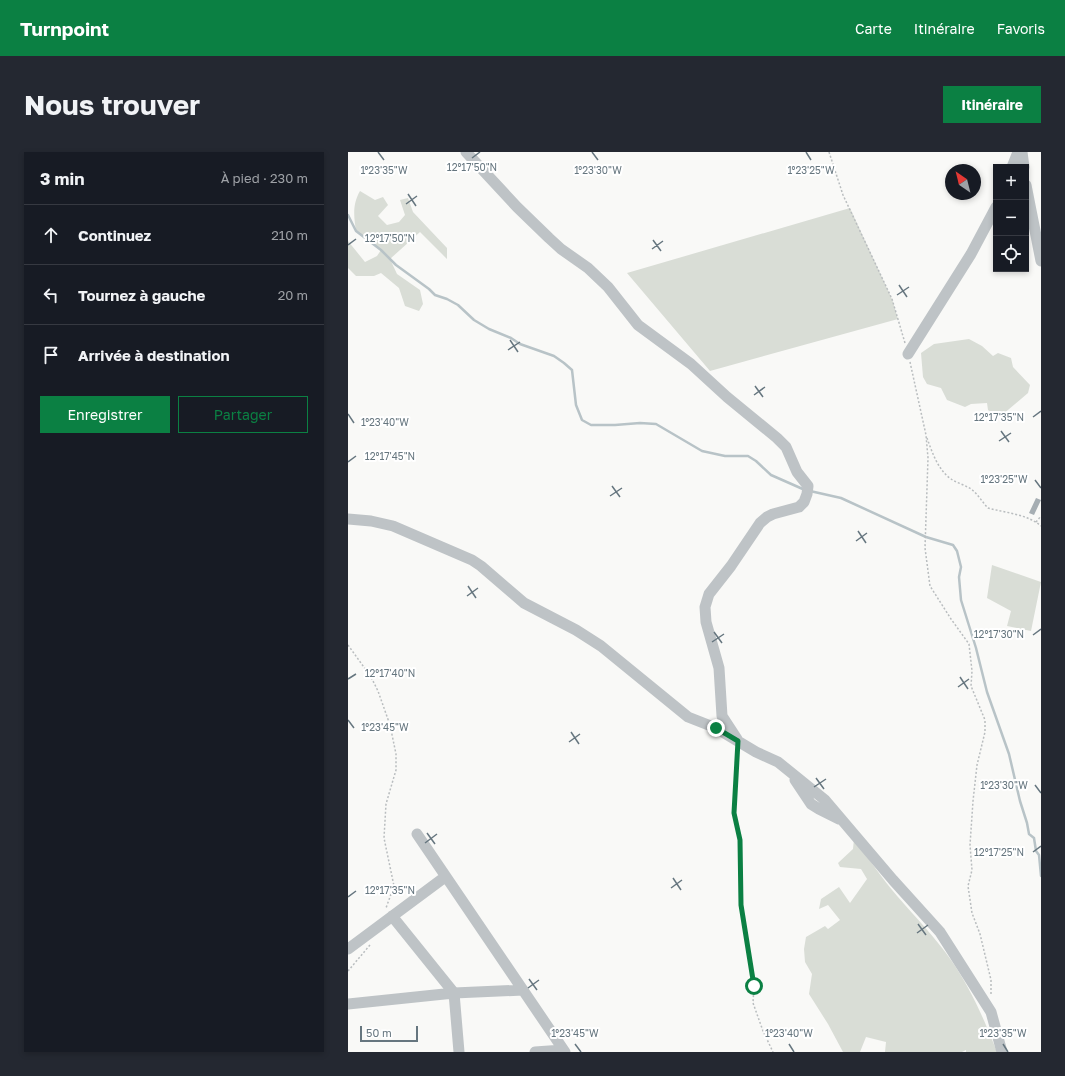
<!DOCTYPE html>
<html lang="fr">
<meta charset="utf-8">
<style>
:root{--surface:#171b24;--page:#242831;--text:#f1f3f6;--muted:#9ea1a6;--line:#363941;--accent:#0b8043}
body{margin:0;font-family:"Golos Text",sans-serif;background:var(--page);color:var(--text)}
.controls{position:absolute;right:12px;top:12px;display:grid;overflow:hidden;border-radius:0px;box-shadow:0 2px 6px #0003}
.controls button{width:36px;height:36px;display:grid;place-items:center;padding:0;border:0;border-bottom:1px solid var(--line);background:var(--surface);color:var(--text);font:20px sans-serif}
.compass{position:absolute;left:597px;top:12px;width:36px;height:36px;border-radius:50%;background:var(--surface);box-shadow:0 2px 6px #0003;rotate:325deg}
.scale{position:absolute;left:12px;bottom:10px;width:58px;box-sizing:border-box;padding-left:4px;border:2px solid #66767f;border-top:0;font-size:11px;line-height:14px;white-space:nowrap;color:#66767f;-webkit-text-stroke:3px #fff;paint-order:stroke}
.stop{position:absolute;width:12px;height:12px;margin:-9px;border:3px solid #0b8043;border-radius:50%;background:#fff}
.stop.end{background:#0b8043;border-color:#fff;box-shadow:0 1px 4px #0008}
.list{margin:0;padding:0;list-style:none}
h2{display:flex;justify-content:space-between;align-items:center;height:52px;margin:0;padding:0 16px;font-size:17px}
h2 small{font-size:13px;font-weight:400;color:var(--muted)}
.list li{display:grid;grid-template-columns:26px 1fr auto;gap:12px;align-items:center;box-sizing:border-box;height:60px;padding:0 16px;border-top:1px solid var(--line)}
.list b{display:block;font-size:15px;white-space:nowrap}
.list em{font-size:13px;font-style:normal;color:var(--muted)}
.actions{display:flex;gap:8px;padding:12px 16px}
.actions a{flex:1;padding:9px 0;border:1px solid var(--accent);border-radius:0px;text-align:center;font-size:14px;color:var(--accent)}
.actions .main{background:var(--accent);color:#fff}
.icon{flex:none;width:22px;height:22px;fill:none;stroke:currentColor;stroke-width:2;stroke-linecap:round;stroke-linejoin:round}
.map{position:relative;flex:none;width:693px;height:900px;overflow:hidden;border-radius:0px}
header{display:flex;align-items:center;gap:24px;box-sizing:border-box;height:56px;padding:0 20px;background:var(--accent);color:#fff}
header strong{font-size:19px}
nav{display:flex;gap:22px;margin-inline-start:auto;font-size:14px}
.intro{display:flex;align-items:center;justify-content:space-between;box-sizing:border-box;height:96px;padding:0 24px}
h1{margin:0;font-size:28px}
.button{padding:10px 18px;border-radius:0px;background:var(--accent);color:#fff;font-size:14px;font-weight:700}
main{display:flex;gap:24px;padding:0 24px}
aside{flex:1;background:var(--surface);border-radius:0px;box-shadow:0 2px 6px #0003}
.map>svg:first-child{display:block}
</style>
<header>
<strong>Turnpoint</strong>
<nav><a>Carte</a><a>Itinéraire</a><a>Favoris</a></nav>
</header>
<div class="intro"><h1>Nous trouver</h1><a class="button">Itinéraire</a></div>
<main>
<aside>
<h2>3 min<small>À pied · 230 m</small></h2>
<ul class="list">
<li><svg class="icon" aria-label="ahead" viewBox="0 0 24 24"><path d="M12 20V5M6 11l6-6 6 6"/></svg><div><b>Continuez</b></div><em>210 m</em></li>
<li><svg class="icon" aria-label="left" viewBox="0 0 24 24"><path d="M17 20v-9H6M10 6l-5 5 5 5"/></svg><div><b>Tournez à gauche</b></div><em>20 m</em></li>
<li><svg class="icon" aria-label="arrive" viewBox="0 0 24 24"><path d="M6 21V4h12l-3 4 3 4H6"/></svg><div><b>Arrivée à destination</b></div></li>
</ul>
<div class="actions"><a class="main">Enregistrer</a><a>Partager</a></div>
</aside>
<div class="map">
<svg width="693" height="900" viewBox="0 0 693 900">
<rect width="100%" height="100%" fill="#f9f9f7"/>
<!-- green -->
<path fill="#d9ddd6" d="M 12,39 L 27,48 L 35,45 L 40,53 L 30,64 L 39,73 L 51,70 L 57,63 L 52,48 L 60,46 L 65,60 L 99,96 L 99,107 L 72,80 L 42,107 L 49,122 L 72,138 L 75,152 L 71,159 L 57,154 L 51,136 L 33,121 L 26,124 L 8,124 L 0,116 L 0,89 L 17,110 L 29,104 L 33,98 L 8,79 C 6,65 4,53 12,39 Z
M 502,56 L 544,147 L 550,167 L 362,219 L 279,121 Z
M 621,187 L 634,194 L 645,204 L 650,201 L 663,206 L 665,215 L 682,233 L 680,241 L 654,263 L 648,264 L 640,258 L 639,251 L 623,252 L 617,255 L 599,248 L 593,236 L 579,232 L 575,225 L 573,201 L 586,192 Z
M 644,413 L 693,430 L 683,479 L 659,474 L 663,459 L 639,446 Z
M 506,687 C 521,706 534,727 550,745 C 568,766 587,785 603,808 C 623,837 636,867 649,900 L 618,900 L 618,898 L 614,900 L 537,900 L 538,890 L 518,885 L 512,900 L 495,900 L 480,872 L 461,842 L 464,822 L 457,810 L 456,797 L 458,785 L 477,774 L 480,777 L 492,768 L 480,753 L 471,757 L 473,747 L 491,735 L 502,751 L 519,727 L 513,717 L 492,715 L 490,711 L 505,697 Z"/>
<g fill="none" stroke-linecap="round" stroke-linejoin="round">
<!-- stream -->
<path stroke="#b8c3c7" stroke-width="2.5" d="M 0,63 L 8,79 L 33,98 L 48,113 L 81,137 L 87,143 L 99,147 L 110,153 L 126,168 L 141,177 L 163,186 L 172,192 L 206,204 L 216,211 L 224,218 L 228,253 L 234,268 L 243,273 L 267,273 L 292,271 L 308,272 L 354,299 L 377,304 L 400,304 L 408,309 L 423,323 L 457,338
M 462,339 L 493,346 L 578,385 L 605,393 L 609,399 L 613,415 L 611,425 L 613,448 L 628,496 L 639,540 L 661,602 L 672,649 L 679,671 L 681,682 L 686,686 L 688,699 L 691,703 L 693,724"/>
</g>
<!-- building -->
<path fill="#a6aeb3" d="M 688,346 L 693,348 L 686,363 L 681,361 Z"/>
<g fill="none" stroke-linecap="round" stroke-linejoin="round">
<!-- path -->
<path stroke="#b9bdbf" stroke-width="1.5" stroke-dasharray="2 2" stroke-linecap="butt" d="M 481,0 L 495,43 L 544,147 L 557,191
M 562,210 L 578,283 L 580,306 L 577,396 L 582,434 L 603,467 L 621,492 L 624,519 L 623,534 L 637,568 L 637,580 L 629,613 L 625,649 L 622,693 L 624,718 L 620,734 L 624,761 L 632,782 L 643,828 L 643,842
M 579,286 C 584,300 590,318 603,327 C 609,331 617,333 623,337 C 630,342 634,350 640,356 C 658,361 679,362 693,374
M 688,370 L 693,364
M 0,493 L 23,525 L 30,539 L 42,573 L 48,602 L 48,618 L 38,652 L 36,686 L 46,734 L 38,756
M 390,601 L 386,661 L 392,687 L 393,753 L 406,834 L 405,851 L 415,879 L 425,900
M 0,819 L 22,793"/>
<!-- minor -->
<path stroke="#bec3c6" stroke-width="11" d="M 118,0 L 169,55 L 201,86 L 213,97 L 240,116 L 260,135 L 290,173 L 343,212 L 379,245 L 429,286 L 438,295 L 449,320 L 460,334 L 459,342 L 456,350 L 451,355 L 425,362 L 419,365 L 412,371 L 383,414 L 361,442 L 357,455 L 358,470 L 371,516 L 374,564 L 389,587
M 674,0 L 676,15
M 664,15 L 670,0
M 678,33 L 693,109
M 560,202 L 623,102 L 648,55
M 0,367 L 23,369 L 45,374 L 124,408 L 133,414 L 176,451 L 228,478 L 253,494 L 340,565 L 368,576 L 408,600 L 430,610 L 477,648 L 545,728 L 592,780 L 643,860 L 654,900
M 447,628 L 463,652 L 471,657 L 491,667
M 69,682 L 217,900
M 44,764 L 106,841 L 111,900
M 0,797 L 97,725
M 0,852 L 106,841 L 175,838
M 187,900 L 215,898"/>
</g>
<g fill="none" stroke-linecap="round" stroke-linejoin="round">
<!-- route -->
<path stroke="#0b8043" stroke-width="5" d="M 368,576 L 390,589 L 386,661 L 392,688 L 393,753 L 406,834"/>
</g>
<!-- ticks -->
<path fill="none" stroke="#66767f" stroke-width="1.5" d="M 30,0 L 36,8M 244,0 L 250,8M 458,0 L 463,8M 124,6 L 132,0M 60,42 L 68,54M 58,52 L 69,44M 305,88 L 313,99M 0,93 L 8,87M 304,97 L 315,89M 551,133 L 559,145M 549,143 L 561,135M 162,188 L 170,200M 160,198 L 172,190M 407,234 L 415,245M 406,243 L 417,235M 0,262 L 6,271M 685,265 L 693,259M 653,279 L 661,290M 651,289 L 663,281M 0,310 L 8,304M 687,328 L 693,336M 264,334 L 272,345M 262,344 L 274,336M 510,379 L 518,391M 508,389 L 519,381M 120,434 L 128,446M 119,444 L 130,436M 366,480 L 374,491M 685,483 L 693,477M 364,490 L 376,482M 612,525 L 620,537M 0,527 L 8,522M 610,535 L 621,527M 0,568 L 6,576M 223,580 L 231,592M 221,590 L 232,582M 468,626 L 476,637M 687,633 L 693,641M 466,635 L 478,627M 79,681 L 87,692M 77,691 L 89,682M 685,700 L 693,694M 325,726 L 333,738M 323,736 L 334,728M 0,745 L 8,739M 570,772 L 578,783M 569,781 L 580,773M 181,827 L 189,838M 180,836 L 191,828M 227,892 L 233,900M 441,892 L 446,900M 655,892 L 660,900"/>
<g font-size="10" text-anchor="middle" fill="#66767f" stroke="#fff" stroke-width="4" stroke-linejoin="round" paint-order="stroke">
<text x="124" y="19">12°17'50"N</text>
<text x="463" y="22">1°23'25"W</text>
<text x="36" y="22">1°23'35"W</text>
<text x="250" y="22">1°23'30"W</text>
<text x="42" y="90">12°17'50"N</text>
<text x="651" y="269">12°17'35"N</text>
<text x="37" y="274">1°23'40"W</text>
<text x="42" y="308">12°17'45"N</text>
<text x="656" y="331">1°23'25"W</text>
<text x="651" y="486">12°17'30"N</text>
<text x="42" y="525">12°17'40"N</text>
<text x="37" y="579">1°23'45"W</text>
<text x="656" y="637">1°23'30"W</text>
<text x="651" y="704">12°17'25"N</text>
<text x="42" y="742">12°17'35"N</text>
<text x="227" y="885">1°23'45"W</text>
<text x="441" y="885">1°23'40"W</text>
<text x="655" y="885">1°23'35"W</text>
</g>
</svg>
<div class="controls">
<button>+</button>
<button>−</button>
<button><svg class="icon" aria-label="locate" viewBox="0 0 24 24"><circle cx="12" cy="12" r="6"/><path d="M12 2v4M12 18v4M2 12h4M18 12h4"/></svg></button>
</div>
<svg class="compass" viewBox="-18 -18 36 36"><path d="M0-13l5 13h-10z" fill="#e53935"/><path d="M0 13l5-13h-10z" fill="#9ea1a6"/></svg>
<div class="scale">50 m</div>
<div class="stop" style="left:406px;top:834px"></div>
<div class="stop end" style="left:368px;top:576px"></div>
</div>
</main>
